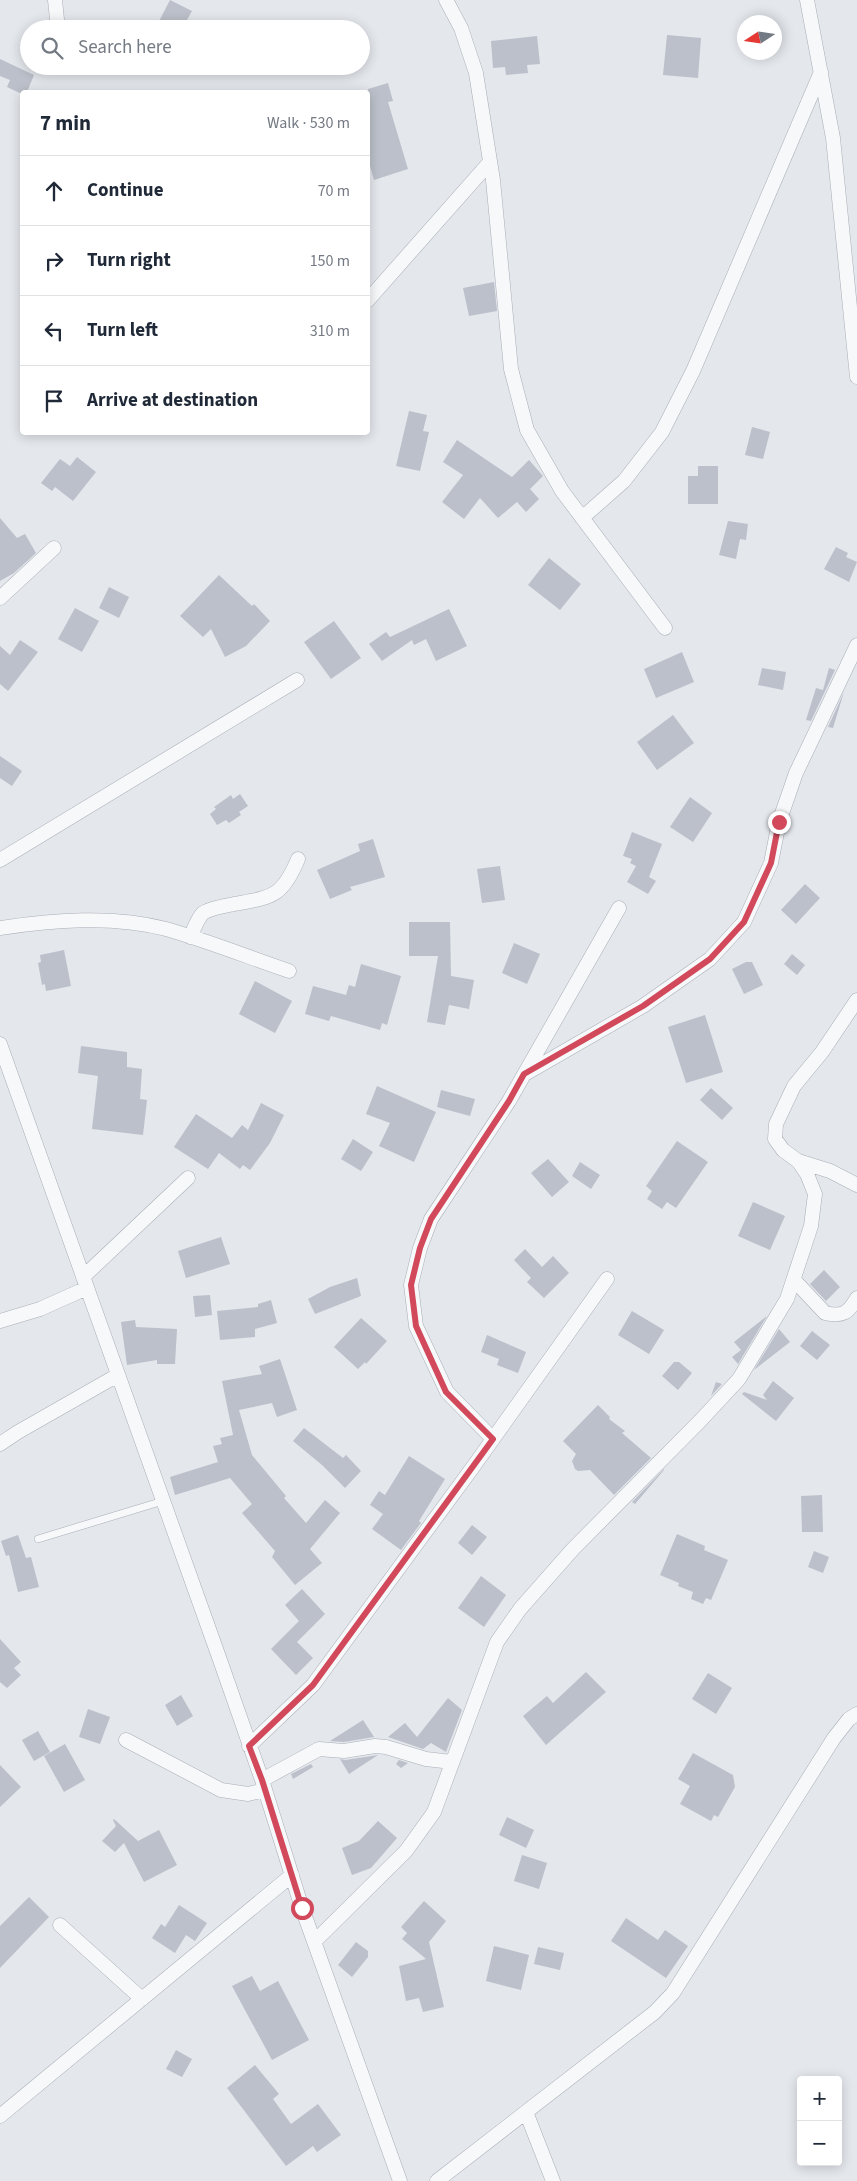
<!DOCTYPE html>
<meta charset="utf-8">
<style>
:root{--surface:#fff;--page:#f2f2f3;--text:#1f2937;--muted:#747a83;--line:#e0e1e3}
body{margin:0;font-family:"Source Sans 3",sans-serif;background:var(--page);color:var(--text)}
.controls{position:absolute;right:15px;bottom:15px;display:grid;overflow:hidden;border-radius:5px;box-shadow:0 2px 12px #0003}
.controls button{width:45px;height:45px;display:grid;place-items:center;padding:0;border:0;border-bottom:1px solid var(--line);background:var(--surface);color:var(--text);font:25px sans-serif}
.compass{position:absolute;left:737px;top:15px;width:45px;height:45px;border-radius:50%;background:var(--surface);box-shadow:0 2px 12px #0003;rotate:258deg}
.stop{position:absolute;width:15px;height:15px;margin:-11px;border:4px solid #d1495b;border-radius:50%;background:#fff}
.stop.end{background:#d1495b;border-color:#fff;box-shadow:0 1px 5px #0008}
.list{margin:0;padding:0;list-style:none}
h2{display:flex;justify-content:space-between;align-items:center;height:65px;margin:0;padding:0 20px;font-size:21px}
h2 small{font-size:16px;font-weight:400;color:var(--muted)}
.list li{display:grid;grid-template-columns:32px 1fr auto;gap:15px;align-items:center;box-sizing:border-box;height:70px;padding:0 20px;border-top:1px solid var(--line)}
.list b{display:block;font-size:19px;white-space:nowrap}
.list em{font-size:16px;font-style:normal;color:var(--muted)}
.icon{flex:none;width:28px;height:28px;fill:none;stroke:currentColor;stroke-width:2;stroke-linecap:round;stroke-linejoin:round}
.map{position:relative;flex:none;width:857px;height:2181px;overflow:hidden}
.search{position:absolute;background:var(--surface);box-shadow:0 2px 12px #0003;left:20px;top:20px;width:350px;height:55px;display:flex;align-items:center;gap:12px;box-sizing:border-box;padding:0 18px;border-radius:28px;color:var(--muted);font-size:19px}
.panel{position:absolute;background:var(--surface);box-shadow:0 2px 12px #0003;left:20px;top:90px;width:350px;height:345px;border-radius:5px}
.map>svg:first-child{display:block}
</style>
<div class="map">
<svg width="857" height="2181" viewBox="0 0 857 2181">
<rect width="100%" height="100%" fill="#e4e7ec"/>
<!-- building -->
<path fill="#bbc0ca" d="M 170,0 L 192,11 L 182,29 L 155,29 Z
M 667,35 L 701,38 L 698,78 L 663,75 Z
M 537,36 L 540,64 L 527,65 L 528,73 L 506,75 L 505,67 L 493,68 L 491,41 Z
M 0,59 L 34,75 L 27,92 L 22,92 L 22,94 L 7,87 L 10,80 L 0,76 Z
M 388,83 L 393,101 L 388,102 L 408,169 L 374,180 L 368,159 L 368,89 Z
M 494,282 L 497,311 L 469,316 L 463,288 Z
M 409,411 L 427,415 L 423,431 L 429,432 L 420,471 L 396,466 Z
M 752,427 L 770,432 L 763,459 L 745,455 Z
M 457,440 L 512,477 L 529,460 L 543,476 L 530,489 L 539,499 L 526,512 L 517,502 L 498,518 L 480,498 L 464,519 L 442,502 L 463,475 L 443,462 Z
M 77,457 L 96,472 L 73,501 L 55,487 L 52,491 L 41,483 L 60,459 L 70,466 Z
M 698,466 L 718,466 L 718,504 L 688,504 L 688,476 L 698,476 Z
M 0,518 L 17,538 L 25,534 L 36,553 L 14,573 L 0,581 Z
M 728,521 L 748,524 L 746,540 L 740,539 L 736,559 L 719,555 Z
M 836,547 L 848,553 L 846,557 L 857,562 L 849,582 L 824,569 Z
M 549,558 L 581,584 L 560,610 L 528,585 Z
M 219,575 L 252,606 L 254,604 L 270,621 L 246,646 L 225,657 L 211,629 L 203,637 L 180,616 Z
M 109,587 L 129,597 L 119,618 L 99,608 Z
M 75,608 L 99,621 L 82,652 L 58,639 Z
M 449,609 L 467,646 L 436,661 L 426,639 L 414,645 L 412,640 L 382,661 L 369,644 L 386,632 L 390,637 Z
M 334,621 L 361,658 L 331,679 L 304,642 Z
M 20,640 L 38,652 L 8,691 L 0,684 L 0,646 L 10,655 Z
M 682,652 L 694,682 L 656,698 L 644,669 Z
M 762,668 L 786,672 L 783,690 L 758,685 Z
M 829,668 L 835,670 L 811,721 L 806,720 L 816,688 L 823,690 Z
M 844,692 L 833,728 L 828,727 Z
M 673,715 L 694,743 L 657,770 L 637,742 Z
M 0,756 L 22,771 L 12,786 L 0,778 Z
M 240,794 L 248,806 L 239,812 L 241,815 L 229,823 L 226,820 L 217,825 L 210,814 L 216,809 L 214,807 L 231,795 L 233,799 Z
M 690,797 L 712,813 L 693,842 L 670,827 Z
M 632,832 L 662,844 L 649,877 L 656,881 L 648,894 L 627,882 L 636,866 L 630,863 L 632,859 L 623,856 Z
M 373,839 L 385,877 L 350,887 L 352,890 L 330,899 L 317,870 L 360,851 L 358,844 Z
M 500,866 L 505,900 L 482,903 L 477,869 Z
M 805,884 L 820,898 L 796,924 L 781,910 Z
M 409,922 L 450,922 L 451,976 L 474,980 L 469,1009 L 449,1005 L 445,1025 L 427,1022 L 438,956 L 409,956 Z
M 514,943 L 540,954 L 527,984 L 502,973 Z
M 64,950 L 71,986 L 46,991 L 45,984 L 42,985 L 38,963 L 41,962 L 40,955 Z
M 792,954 L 805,965 L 797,975 L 784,964 Z
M 746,962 L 752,962 L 763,985 L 744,994 L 732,969 Z
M 361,964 L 401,976 L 387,1025 L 382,1023 L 380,1030 L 331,1016 L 329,1021 L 305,1014 L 313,986 L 346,995 L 349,985 L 355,987 Z
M 255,981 L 292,1001 L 275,1033 L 239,1014 Z
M 705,1015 L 723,1072 L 686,1083 L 668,1027 Z
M 81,1046 L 127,1052 L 127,1067 L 142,1069 L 140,1099 L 147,1100 L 143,1135 L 92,1129 L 98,1076 L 78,1073 Z
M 377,1086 L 436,1112 L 414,1162 L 379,1146 L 390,1123 L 366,1114 Z
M 711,1088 L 733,1108 L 722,1120 L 700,1100 Z
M 441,1090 L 475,1099 L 470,1116 L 437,1107 Z
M 261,1103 L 284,1115 L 270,1143 L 250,1170 L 243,1165 L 240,1169 L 219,1153 L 208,1169 L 174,1147 L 196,1114 L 232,1138 L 242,1125 L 248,1130 Z
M 353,1139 L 373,1152 L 361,1171 L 341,1159 Z
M 677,1141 L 708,1162 L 676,1208 L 667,1202 L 662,1209 L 647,1199 L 652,1191 L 646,1186 Z
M 548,1159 L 569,1182 L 552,1197 L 531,1173 Z
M 580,1162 L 600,1175 L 591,1189 L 572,1176 Z
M 753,1202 L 785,1216 L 770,1250 L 738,1236 Z
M 221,1237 L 230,1264 L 186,1278 L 178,1251 Z
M 525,1249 L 542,1267 L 553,1256 L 569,1273 L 544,1298 L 527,1282 L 531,1278 L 514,1260 Z
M 824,1270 L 840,1287 L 826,1301 L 810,1284 Z
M 357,1278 L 361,1296 L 315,1314 L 308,1299 L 330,1287 Z
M 210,1295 L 212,1315 L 195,1317 L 193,1296 Z
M 271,1300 L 277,1323 L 255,1329 L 255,1337 L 220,1340 L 217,1311 L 258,1307 L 258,1304 Z
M 632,1311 L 664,1330 L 649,1354 L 618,1335 Z
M 767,1316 L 738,1364 L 732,1357 L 741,1350 L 734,1342 Z
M 361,1318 L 387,1341 L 366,1364 L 365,1362 L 358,1369 L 334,1347 Z
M 135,1320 L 136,1327 L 177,1329 L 175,1364 L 157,1364 L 157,1360 L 127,1365 L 121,1322 Z
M 779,1329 L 790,1342 L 754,1370 Z
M 812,1331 L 830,1345 L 817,1360 L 800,1346 Z
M 487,1335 L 526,1352 L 518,1373 L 497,1365 L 499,1359 L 481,1352 Z
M 280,1359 L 297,1410 L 277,1417 L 272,1403 L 239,1410 L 252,1455 L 286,1496 L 284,1498 L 306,1523 L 325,1500 L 340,1513 L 310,1549 L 322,1563 L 295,1585 L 272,1557 L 275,1551 L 242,1513 L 252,1504 L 230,1478 L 175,1495 L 170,1477 L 218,1462 L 213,1446 L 222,1444 L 220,1438 L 233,1435 L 222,1381 L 262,1374 L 259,1366 Z
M 674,1362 L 679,1362 L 692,1373 L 678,1390 L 662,1376 Z
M 773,1381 L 794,1398 L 776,1421 L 742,1394 L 744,1392 L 767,1400 L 763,1395 Z
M 716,1382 L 722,1384 L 711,1396 Z
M 598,1405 L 610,1417 L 609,1419 L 625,1431 L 622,1433 L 651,1458 L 614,1495 L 590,1470 L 578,1471 L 575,1469 L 572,1461 L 576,1454 L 563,1441 Z
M 304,1428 L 343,1458 L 346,1455 L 361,1471 L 345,1488 L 322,1465 L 293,1441 Z
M 409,1456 L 445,1479 L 419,1521 L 421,1523 L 401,1550 L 372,1529 L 383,1514 L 370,1505 L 379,1491 L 385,1495 Z
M 664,1470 L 635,1504 L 632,1502 L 664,1469 Z
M 822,1495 L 823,1532 L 802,1532 L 801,1496 Z
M 472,1525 L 487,1537 L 472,1555 L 458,1543 Z
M 677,1534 L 705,1546 L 704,1550 L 728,1560 L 711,1600 L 706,1598 L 703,1604 L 691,1599 L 693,1592 L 678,1586 L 679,1583 L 660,1575 Z
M 18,1535 L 26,1558 L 31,1557 L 39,1587 L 18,1592 L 9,1555 L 6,1556 L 1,1541 Z
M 814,1551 L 829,1557 L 823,1573 L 808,1567 Z
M 481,1576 L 506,1595 L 484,1627 L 458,1608 Z
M 302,1589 L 325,1614 L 297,1642 L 313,1658 L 296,1675 L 271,1649 L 299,1621 L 285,1605 Z
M 0,1639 L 21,1662 L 14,1668 L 21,1675 L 7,1688 L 0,1682 Z
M 586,1672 L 606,1692 L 546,1745 L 523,1716 L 547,1696 L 553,1703 Z
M 708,1673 L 732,1688 L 716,1714 L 692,1699 Z
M 181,1695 L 193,1716 L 177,1726 L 165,1705 Z
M 448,1698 L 462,1710 L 446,1752 L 431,1743 L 423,1749 L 388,1737 L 405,1723 L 417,1737 Z
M 88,1709 L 110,1717 L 100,1744 L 79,1737 Z
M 363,1720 L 374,1737 L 344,1742 L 330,1741 Z
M 38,1731 L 50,1752 L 34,1761 L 22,1740 Z
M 65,1744 L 85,1780 L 64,1792 L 44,1756 Z
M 693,1753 L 733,1775 L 735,1787 L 718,1817 L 714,1815 L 711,1821 L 680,1804 L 690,1786 L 678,1779 Z
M 378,1755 L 349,1774 L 340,1759 L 345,1760 Z
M 399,1760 L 408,1763 L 401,1768 L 396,1764 Z
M 311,1764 L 313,1767 L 293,1779 L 291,1774 Z
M 0,1765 L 21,1787 L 0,1807 Z
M 507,1817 L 534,1830 L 526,1848 L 499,1835 Z
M 114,1819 L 138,1841 L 159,1830 L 177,1865 L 144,1882 L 124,1843 L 115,1852 L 102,1841 L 116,1826 L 113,1820 Z
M 378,1821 L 397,1838 L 371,1868 L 352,1875 L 342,1848 L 359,1841 Z
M 522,1855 L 547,1863 L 539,1889 L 514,1881 Z
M 29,1897 L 49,1917 L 0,1968 L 0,1926 Z
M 424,1901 L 446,1921 L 429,1942 L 444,2007 L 423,2012 L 419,1998 L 406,2001 L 399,1966 L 426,1959 L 402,1939 L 407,1933 L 401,1927 Z
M 179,1905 L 207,1923 L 195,1941 L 186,1935 L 175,1953 L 152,1938 L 161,1924 L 165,1927 Z
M 626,1918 L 658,1940 L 665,1930 L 688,1946 L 666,1978 L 611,1941 Z
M 356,1942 L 368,1951 L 368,1957 L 352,1977 L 338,1965 Z
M 494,1946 L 529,1955 L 521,1990 L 486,1981 Z
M 538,1947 L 564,1953 L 560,1970 L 534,1964 Z
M 252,1976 L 260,1991 L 278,1981 L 309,2040 L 272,2060 L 232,1986 Z
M 176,2050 L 192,2059 L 182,2077 L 166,2069 Z
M 255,2065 L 279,2094 L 273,2099 L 291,2124 L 318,2104 L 341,2135 L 317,2152 L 313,2146 L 286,2166 L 227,2088 Z"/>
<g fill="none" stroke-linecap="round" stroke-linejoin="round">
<defs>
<path id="service" d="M 38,1539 L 163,1501"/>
<path id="minor" d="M 55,0 L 58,29
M 446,0 L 461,28 L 476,73 L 493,180 L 511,369 L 527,430 L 562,491 L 665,628
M 807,0 L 833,138 L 857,377
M 368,300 L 490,162
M 582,518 L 624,481 L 662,432 L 693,371 L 821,72
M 0,598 L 54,548
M 0,860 L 297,680
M 0,928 C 53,920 113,915 166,929 C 208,941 248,957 289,971
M 190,937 C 194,930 197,919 203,913 C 211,908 220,907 229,905 C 270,897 281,900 298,859
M 0,1044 L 220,1660 L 262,1780 L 302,1908 L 400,2181
M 525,1074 L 643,1006 L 710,959 L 744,922 L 771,863 L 779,822 L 796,773 L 857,645
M 798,1161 L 830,1171 L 857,1185
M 83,1277 L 188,1178
M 794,1280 L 825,1313 C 843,1317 848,1313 857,1298
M 0,1321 L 40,1309 L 87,1288
M 493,1439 L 447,1392 L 416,1326 L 411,1285 L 420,1248 L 431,1219 L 509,1101 L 619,908
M 0,1444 L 18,1432 L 118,1375
M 126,1740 L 221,1790 L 248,1794 L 265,1790
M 249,1746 L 313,1685 L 473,1467 L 607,1279
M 262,1780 L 319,1749 L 344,1751 L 375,1746 L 386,1747 L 426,1759 L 452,1762
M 60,1925 L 142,1999
M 315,1941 L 406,1851 L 434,1812 L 497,1642 L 520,1609 L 573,1549 L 700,1421 L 739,1379 L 787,1299 L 811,1226 L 815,1194 L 807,1174 L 798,1161 L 783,1150 L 775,1139 L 776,1124 L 794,1086 L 822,1052 L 857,1000
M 526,2112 L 553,2181
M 0,2116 L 292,1875
M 437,2181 L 655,2012 L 673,1993 L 834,1738 L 849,1719 L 857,1714"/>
</defs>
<!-- service casing -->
<use href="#service" stroke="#a9aeb7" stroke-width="8"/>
<!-- minor casing -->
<use href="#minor" stroke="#a9aeb7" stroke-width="15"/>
<!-- service -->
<use href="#service" stroke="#f7f8fa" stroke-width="7"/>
<!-- minor -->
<use href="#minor" stroke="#f7f8fa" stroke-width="14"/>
</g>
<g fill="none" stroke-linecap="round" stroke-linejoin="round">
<!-- route -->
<path stroke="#d1495b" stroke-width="6" d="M 302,1908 L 262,1780 L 249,1746 L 313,1685 L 493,1439 L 446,1392 L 416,1326 L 411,1285 L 420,1248 L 431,1219 L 509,1101 L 524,1074 L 643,1006 L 710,959 L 744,922 L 771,863 L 779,822"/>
</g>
</svg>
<div class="controls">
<button>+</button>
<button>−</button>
</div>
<svg class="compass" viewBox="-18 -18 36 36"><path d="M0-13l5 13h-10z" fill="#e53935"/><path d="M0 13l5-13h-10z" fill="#747a83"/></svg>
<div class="stop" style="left:302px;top:1908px"></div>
<div class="stop end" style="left:779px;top:822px"></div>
<div class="search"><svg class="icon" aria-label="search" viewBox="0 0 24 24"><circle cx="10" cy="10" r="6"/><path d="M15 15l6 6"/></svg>Search here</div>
<section class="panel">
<h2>7 min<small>Walk · 530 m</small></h2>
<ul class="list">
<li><svg class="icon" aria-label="ahead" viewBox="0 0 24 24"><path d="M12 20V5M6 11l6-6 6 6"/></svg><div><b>Continue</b></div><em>70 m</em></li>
<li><svg class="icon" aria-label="right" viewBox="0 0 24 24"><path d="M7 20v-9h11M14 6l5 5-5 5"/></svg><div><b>Turn right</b></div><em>150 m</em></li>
<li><svg class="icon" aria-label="left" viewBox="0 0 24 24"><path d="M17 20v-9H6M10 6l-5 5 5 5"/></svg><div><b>Turn left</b></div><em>310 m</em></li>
<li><svg class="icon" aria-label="arrive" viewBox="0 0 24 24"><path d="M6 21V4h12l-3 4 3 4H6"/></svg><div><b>Arrive at destination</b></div></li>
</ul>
</section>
</div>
